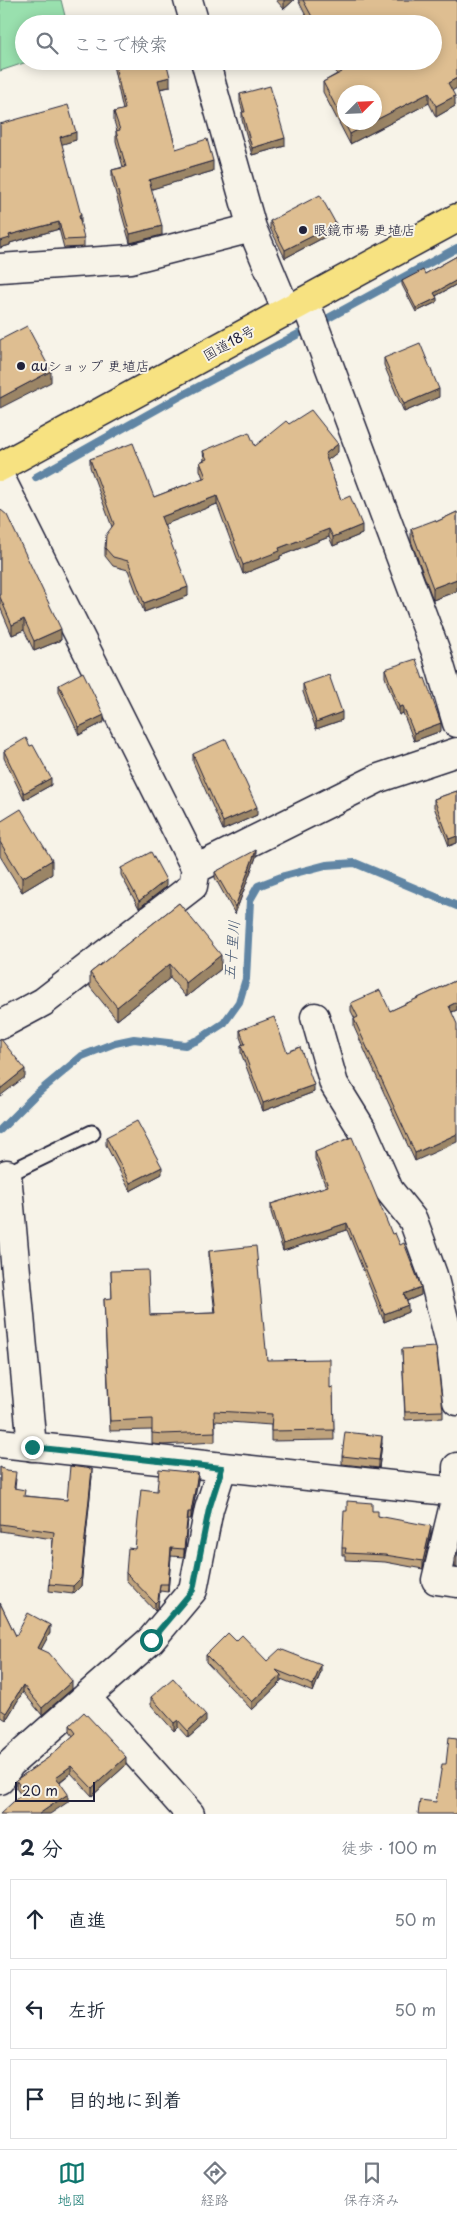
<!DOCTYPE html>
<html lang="ja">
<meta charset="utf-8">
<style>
:root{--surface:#fff;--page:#f2f2f3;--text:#1f2937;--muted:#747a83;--line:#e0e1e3;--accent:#0f766e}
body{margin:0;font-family:"Playpen Sans","Klee One",sans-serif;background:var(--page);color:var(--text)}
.compass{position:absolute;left:337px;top:85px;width:45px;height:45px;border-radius:50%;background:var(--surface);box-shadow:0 2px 12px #0003;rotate:66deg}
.scale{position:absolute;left:15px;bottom:12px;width:80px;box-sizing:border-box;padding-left:5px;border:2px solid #22223b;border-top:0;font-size:14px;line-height:18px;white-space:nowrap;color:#22223b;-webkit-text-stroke:4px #f7f3e8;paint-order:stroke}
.stop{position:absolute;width:15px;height:15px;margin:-11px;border:4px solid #0f766e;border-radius:50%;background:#fff}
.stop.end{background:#0f766e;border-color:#fff;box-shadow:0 1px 5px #0008}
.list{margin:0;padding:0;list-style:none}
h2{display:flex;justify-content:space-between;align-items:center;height:65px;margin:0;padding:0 20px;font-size:21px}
h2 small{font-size:16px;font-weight:400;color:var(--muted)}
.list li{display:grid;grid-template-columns:32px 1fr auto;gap:15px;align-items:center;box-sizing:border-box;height:80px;margin:0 10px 10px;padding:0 10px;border:1px solid var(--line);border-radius:0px}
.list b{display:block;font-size:19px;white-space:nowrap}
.list em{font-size:16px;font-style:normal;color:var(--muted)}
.icon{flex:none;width:28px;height:28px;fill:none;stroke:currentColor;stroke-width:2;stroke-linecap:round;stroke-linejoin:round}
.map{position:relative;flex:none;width:457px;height:1814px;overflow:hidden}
.search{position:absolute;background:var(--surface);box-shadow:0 2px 12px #0003;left:15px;right:15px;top:15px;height:55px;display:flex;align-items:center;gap:12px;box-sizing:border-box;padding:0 18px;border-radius:28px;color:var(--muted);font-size:19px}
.sheet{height:335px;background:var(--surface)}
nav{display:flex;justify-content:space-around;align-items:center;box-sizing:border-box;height:70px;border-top:1px solid var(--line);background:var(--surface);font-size:14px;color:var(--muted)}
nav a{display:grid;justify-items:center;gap:2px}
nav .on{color:var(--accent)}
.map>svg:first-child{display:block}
</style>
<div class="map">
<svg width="457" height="1814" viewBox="0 0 457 1814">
<rect width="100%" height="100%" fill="#f7f3e8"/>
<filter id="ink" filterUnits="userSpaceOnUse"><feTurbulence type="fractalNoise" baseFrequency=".02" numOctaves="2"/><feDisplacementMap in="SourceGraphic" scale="10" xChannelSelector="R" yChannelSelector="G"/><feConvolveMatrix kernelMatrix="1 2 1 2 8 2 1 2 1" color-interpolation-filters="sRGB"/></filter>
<g filter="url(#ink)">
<!-- green -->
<path fill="#99e0ae" stroke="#5e8174" d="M 0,0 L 61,0 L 67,24 L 24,24 L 24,61 L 30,61 L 0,71 Z"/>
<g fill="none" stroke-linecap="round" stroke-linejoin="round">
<!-- stream -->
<path stroke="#6085a4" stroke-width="8" d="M 321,322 L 457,248
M 36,477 L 177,398 L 306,330
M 0,1130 L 34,1096 L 82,1056 L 115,1043 L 134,1039 L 185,1045 L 198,1040 L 224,1023 L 239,1002 L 246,979 L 250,900 L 258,886 L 284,876 L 326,865 L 355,863 L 457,906"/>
<defs>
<path id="service" d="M 7,1174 L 92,1133"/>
<path id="minor" d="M 188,0 L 195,24
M 205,61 L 252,228 L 287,312
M 0,268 L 131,259 L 252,228
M 305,301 L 436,652 L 457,723
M 0,477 L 196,869
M 315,1017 L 334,1084 L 363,1131 L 389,1190 L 413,1220 L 433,1275 L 451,1347 L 457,1401
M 0,1025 L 43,1002 L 193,886 L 196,869 L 379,778 L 457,752
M 7,1174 L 32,1447
M 0,1443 L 457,1492
M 457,1467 L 457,1492 L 436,1580 L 457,1583
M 86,1697 L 190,1814
M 0,1780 L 10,1764 L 151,1640 L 193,1590 L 209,1509 L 222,1468"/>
<path id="trunk" d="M 0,467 L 457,218"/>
</defs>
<!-- service casing -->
<use href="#service" stroke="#22223b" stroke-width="19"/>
<!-- minor casing -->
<use href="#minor" stroke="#22223b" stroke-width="31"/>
<!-- trunk casing -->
<use href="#trunk" stroke="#22223b" stroke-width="31"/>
<!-- service -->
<use href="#service" stroke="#f7f3e8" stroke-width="15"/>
<!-- minor -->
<use href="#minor" stroke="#f7f3e8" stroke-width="28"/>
<!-- trunk -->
<use href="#trunk" stroke="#f7e281" stroke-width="28"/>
</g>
<!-- wall -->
<path fill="#bfa37d" stroke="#22223b" d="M 276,0 L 294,0 L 284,9 Z
M 298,0 L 457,0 L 452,91 L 455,106 L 436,117 L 429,103 L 350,144 L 323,92 L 323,82 L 337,74 L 330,61 L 433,61 L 433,24 L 310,24 Z
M 112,61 L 166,61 L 170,87 L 160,89 L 176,149 L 213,171 L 151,189 L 162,235 L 130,243 L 112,180 L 112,170 L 123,167 L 116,141 L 116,131 L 117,131 L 114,121 L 114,112 L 123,110 Z
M 240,94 L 285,146 L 252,155 L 242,120 L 242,112 L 243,112 L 240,102 Z
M 0,124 L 76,140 L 61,144 L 81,223 L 80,223 L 84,239 L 84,247 L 64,248 L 59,229 L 10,243 L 10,245 L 0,248 Z
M 270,221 L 336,231 L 285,258 L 270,228 Z
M 457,256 L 457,284 L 436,296 L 437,302 L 416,312 L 402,285 L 402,281 L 425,274 Z
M 384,358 L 439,397 L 404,412 L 384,365 Z
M 289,424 L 338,452 L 327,460 L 341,500 L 362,534 L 333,546 L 329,537 L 280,556 L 280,559 L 243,574 L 217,504 L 164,524 L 188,596 L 144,612 L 128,570 L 113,566 L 105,556 L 105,548 L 112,527 L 90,467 L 90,459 L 154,497 L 203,478 L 200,470 L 200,462 L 204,460 L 203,451 L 255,446 Z
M 0,511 L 61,640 L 34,651 L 24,630 L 12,635 L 0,607 Z
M 457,512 L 457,591 L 433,600 L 411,541 L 411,529 L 436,522 Z
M 385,669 L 441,731 L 414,741 L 403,713 L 399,715 L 385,677 Z
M 303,684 L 342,720 L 316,729 L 303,692 Z
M 59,685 L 104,722 L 79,735 L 59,692 Z
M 4,751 L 51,785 L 24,800 L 4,758 Z
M 193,754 L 257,815 L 223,830 L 193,762 Z
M 457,791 L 457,843 L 449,846 L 434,807 L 434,799 Z
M 0,822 L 52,874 L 22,892 L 0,856 Z
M 256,857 L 235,914 L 215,878 L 215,872 Z
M 121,868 L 166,887 L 139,908 L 121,875 Z
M 179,903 L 221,969 L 186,997 L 170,978 L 117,1020 L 90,987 L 90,973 Z
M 457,980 L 457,1010 L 452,1012 L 415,1161 L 354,1027 L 354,1019 L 355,1019 L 351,1011 L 351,1003 L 390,1011 Z
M 240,1030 L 287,1052 L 314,1092 L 263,1111 L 241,1053 L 241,1045 L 243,1045 L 240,1037 Z
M 106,1137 L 162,1174 L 130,1191 L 106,1145 Z
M 315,1152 L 392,1234 L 421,1295 L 407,1301 L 408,1312 L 384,1322 L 347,1230 L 283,1251 L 271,1212 L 271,1204 L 326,1187 L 315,1159 Z
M 209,1251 L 267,1360 L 330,1388 L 333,1387 L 334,1440 L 271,1441 L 271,1425 L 215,1421 L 215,1442 L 163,1445 L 152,1444 L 152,1430 L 110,1431 L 104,1299 L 112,1299 L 111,1271 L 150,1315 L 215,1313 L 209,1262 Z
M 402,1349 L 443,1411 L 443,1418 L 405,1420 Z
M 382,1443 L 379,1468 L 342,1464 L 342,1456 Z
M 0,1467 L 16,1479 L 15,1488 L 25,1496 L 67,1500 L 92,1476 L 81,1586 L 73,1594 L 49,1591 L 53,1539 L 0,1531 Z
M 198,1480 L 191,1519 L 188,1519 L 184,1557 L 171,1556 L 168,1592 L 160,1591 L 158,1607 L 155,1611 L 126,1580 L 126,1573 L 157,1491 Z
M 372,1511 L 378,1516 L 431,1533 L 423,1569 L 385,1562 L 345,1560 L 345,1555 L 342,1555 L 342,1548 Z
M 457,1552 L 457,1568 L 455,1567 L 455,1559 Z
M 0,1603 L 16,1636 L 50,1633 L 41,1649 L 72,1689 L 42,1715 L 23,1692 L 6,1720 L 0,1716 Z
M 236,1641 L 267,1661 L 321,1672 L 313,1692 L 281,1679 L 281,1682 L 252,1710 L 206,1662 L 206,1655 Z
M 151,1697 L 206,1722 L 188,1738 L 178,1727 L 174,1731 L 151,1705 Z
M 70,1725 L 126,1765 L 92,1796 L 71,1773 L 60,1782 L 68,1802 L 21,1795 L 16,1788 L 16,1780 L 48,1758 L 73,1736 L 70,1732 Z"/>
<!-- shaded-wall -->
<path fill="#9b8566" stroke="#22223b" d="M 284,0 L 294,0 L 284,9 Z
M 170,77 L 170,87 L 158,89 L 158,80 Z
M 457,78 L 457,88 L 448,93 L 448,83 Z
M 429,93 L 429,103 L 350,144 L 350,134 L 372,122 L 374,122 L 374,121 Z
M 455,96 L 455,106 L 436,117 L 436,106 Z
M 76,132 L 76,140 L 60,145 L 60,137 Z
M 285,138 L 285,146 L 252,155 L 252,148 Z
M 213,161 L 213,171 L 149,190 L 149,180 Z
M 81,215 L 81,223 L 79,224 L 79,216 Z
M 59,222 L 59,229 L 10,243 L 10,245 L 0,248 L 0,241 L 9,235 Z
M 336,224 L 336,231 L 285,258 L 285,250 Z
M 162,226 L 162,235 L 130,243 L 130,234 Z
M 457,280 L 457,284 L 434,297 L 434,293 Z
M 437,298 L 437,302 L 416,312 L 416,308 Z
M 51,371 L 51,382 L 0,408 L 0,398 Z
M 439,389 L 439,397 L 404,412 L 404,404 Z
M 338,444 L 338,452 L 325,462 L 325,454 Z
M 217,496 L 217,504 L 161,526 L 161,517 Z
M 362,525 L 362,534 L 333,546 L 333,537 Z
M 329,529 L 329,537 L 280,556 L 280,559 L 243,574 L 243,565 L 279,548 Z
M 457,579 L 457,591 L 433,600 L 433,588 Z
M 188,587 L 188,596 L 144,612 L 144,603 Z
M 24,619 L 24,630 L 12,635 L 12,625 Z
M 61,629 L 61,640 L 34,651 L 34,641 Z
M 403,706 L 403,713 L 399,715 L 399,707 Z
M 342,712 L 342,720 L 316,729 L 316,722 Z
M 104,715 L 104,722 L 79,735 L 79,727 Z
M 441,723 L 441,731 L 414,741 L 414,733 Z
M 51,778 L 51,785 L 24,800 L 24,793 Z
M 257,807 L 257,815 L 223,830 L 223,822 Z
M 457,836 L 457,843 L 449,846 L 449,839 Z
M 256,850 L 256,857 L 235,914 L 235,907 Z
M 52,860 L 52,874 L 22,892 L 22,878 Z
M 166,880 L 166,887 L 139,908 L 139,901 Z
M 221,955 L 221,969 L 186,997 L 186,983 Z
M 170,964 L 170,978 L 117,1020 L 117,1007 Z
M 457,1002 L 457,1010 L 449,1013 L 449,1006 Z
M 25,1069 L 25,1077 L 0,1096 L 0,1089 Z
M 314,1085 L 314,1092 L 263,1111 L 263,1103 Z
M 457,1134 L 457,1142 L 415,1161 L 415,1153 Z
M 162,1167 L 162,1174 L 130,1191 L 130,1183 Z
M 347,1223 L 347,1230 L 283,1251 L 283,1244 Z
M 421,1287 L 421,1295 L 404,1302 L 404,1294 Z
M 408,1305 L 408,1312 L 384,1322 L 384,1314 Z
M 382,1436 L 382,1443 L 379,1468 L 379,1460 Z
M 92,1469 L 92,1476 L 81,1586 L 73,1594 L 73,1586 Z
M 198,1473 L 198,1480 L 191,1519 L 191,1512 Z
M 188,1512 L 188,1519 L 184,1557 L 184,1549 Z
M 431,1526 L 431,1533 L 423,1569 L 423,1561 Z
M 171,1548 L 171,1556 L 168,1592 L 168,1584 Z
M 160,1584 L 158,1607 L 155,1611 L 155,1603 Z
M 50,1625 L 50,1633 L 38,1655 L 38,1648 Z
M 321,1665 L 321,1672 L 313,1692 L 313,1685 Z
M 281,1675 L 281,1682 L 252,1710 L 252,1702 Z
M 72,1681 L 72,1689 L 42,1715 L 42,1708 Z
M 23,1685 L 23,1692 L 6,1720 L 6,1713 Z
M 206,1715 L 206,1722 L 188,1738 L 188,1731 Z
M 178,1720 L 178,1727 L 174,1731 L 174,1723 Z
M 126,1757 L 126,1765 L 92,1796 L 92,1788 Z
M 71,1766 L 71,1773 L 56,1784 L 56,1777 Z
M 68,1794 L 68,1802 L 50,1814 L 39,1814 Z"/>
<!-- building -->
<path fill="#debe91" stroke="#22223b" d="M 303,0 L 457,0 L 457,78 L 448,83 L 455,96 L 436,106 L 429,93 L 374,121 L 374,92 L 344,92 L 344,122 L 372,122 L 350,134 L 323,82 L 342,72 L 336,61 L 433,61 L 433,24 L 316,24 Z
M 114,61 L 166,61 L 170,77 L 158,80 L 176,149 L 207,139 L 213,161 L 149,180 L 162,226 L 130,234 L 112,170 L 126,167 L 116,131 L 120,130 L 114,112 L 125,109 Z
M 270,86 L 285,138 L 252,148 L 242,112 L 245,112 L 240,94 Z
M 68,105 L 76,132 L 60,137 L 81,215 L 79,216 L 84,239 L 64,240 L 59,222 L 9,235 L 10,238 L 0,241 L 0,124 Z
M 320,195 L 336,224 L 285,250 L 270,221 Z
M 457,256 L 457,280 L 434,293 L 437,298 L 416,308 L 402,281 L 423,270 L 425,274 Z
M 27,326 L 51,371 L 0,398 L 0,340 Z
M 420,343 L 439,389 L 404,404 L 384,358 Z
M 311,410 L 338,444 L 325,454 L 341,500 L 350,496 L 362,525 L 333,537 L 329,529 L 279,548 L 280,551 L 243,565 L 217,496 L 161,517 L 188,587 L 144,603 L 128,561 L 113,557 L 105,548 L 106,535 L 114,524 L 90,459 L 133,443 L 154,497 L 206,477 L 200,462 L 207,459 L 203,451 L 249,432 L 255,446 L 286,421 L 289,424 Z
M 1,510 L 7,515 L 61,629 L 34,641 L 24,619 L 12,625 L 0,597 L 0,511 Z
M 457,512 L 457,579 L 433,588 L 411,529 L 435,520 L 436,522 Z
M 416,659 L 423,679 L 425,678 L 441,723 L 414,733 L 403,706 L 399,707 L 385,669 Z
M 83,672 L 104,715 L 79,727 L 59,685 Z
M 329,675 L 342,712 L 316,722 L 303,684 Z
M 26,738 L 30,746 L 33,745 L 51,778 L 24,793 L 4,751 Z
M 226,739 L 257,807 L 223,822 L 193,754 Z
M 457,791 L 457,836 L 449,839 L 434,799 Z
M 21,809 L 52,860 L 22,878 L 0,842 L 0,822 Z
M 256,850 L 235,907 L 215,872 Z
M 151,852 L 166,880 L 139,901 L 121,868 Z
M 179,903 L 221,955 L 186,983 L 170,964 L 117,1007 L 90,973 Z
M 457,980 L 457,1002 L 449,1006 L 457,1024 L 457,1134 L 415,1153 L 354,1019 L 358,1017 L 351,1003 L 380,990 L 390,1011 Z
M 274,1017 L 287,1052 L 300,1047 L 314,1085 L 263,1103 L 241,1045 L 245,1044 L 240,1030 Z
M 0,1038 L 25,1069 L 0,1089 Z
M 137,1121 L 162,1167 L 130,1183 L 106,1137 Z
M 352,1137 L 392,1234 L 395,1233 L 400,1245 L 404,1243 L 421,1287 L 404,1294 L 408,1305 L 384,1314 L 347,1223 L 283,1244 L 271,1204 L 328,1186 L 315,1152 Z
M 256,1246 L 267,1360 L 330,1359 L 330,1388 L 333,1387 L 334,1430 L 271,1431 L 272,1414 L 214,1411 L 215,1432 L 163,1434 L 152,1433 L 152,1419 L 110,1421 L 104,1299 L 112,1298 L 111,1271 L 148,1270 L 150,1315 L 216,1313 L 209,1251 Z
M 436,1347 L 443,1411 L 405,1412 L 402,1349 Z
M 345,1432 L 382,1436 L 379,1460 L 342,1456 Z
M 70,1466 L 92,1469 L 81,1578 L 73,1586 L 49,1584 L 54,1532 L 0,1524 L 0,1467 L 6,1471 L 16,1472 L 14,1488 L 25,1490 L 24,1496 L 67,1500 Z
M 159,1469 L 198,1473 L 191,1512 L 188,1512 L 184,1549 L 171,1548 L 168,1584 L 160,1584 L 158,1600 L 155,1603 L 126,1573 L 128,1548 L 135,1549 L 141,1489 L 157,1491 Z
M 347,1501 L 372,1503 L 372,1511 L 378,1511 L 378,1516 L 431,1526 L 423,1561 L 385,1555 L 345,1553 L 346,1548 L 342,1548 L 344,1511 L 347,1511 Z
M 0,1603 L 16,1636 L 28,1613 L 50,1625 L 38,1648 L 49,1653 L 72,1681 L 42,1708 L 23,1685 L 6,1713 L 0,1709 Z
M 228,1633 L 236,1641 L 242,1635 L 267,1661 L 280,1649 L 321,1665 L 313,1685 L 276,1670 L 281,1675 L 252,1702 L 206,1655 Z
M 173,1678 L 206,1715 L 188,1731 L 178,1720 L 174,1723 L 151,1697 Z
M 84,1712 L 126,1757 L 92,1788 L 71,1766 L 56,1777 L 68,1794 L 39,1814 L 0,1814 L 24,1792 L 16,1780 L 48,1758 L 76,1733 L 70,1725 Z
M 449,1737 L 457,1738 L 457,1814 L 418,1814 L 420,1800 L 436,1802 L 442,1764 L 446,1764 Z"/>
</g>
<g fill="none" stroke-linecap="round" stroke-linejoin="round" filter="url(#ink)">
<!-- route -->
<path stroke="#0f766e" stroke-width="6" d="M 32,1447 L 222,1468 L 209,1509 L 193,1590 L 151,1640"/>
</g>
<!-- markers -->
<g fill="#22223b" stroke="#f7f3e8" stroke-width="2">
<circle cx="303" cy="230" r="5"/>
<circle cx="21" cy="366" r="5"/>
</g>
<g text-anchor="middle" stroke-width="4" stroke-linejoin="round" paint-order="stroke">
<!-- poi labels -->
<g font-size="14" fill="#22223b" stroke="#f7f3e8" text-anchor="start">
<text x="313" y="235">眼鏡市場 更埴店</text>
<text x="31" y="371">auショップ 更埴店</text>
</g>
<!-- street labels -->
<g font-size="14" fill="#22223b" stroke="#f7f3e8">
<text transform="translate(229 343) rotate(-29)" y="5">国道18号</text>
</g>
<!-- water labels -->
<g font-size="15" font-style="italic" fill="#415470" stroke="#f7f3e8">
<text transform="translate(232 950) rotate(-85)" y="5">五十里川</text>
</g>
</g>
</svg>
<svg class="compass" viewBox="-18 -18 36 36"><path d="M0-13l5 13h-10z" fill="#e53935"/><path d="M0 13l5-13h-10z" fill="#747a83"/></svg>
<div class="scale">20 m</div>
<div class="stop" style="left:151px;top:1640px"></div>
<div class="stop end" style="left:32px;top:1447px"></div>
<div class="search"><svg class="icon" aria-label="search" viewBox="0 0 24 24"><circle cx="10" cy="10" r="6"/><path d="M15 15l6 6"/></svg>ここで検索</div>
</div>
<section class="sheet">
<h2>2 分<small>徒歩 · 100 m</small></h2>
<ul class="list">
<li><svg class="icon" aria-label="ahead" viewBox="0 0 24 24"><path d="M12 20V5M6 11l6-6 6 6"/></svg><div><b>直進</b></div><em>50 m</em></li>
<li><svg class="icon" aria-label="left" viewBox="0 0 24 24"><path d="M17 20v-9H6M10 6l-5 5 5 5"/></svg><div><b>左折</b></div><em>50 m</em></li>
<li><svg class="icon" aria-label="arrive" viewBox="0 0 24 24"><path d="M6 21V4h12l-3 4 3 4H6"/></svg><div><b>目的地に到着</b></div></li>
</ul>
</section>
<nav>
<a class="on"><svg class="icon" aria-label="map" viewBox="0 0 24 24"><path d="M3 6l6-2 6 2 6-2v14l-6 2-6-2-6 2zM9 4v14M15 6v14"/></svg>地図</a>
<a><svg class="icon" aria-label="directions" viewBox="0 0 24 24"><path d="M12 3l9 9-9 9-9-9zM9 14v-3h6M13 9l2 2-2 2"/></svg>経路</a>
<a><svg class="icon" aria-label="saved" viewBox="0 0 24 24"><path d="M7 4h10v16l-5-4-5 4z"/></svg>保存済み</a>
</nav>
